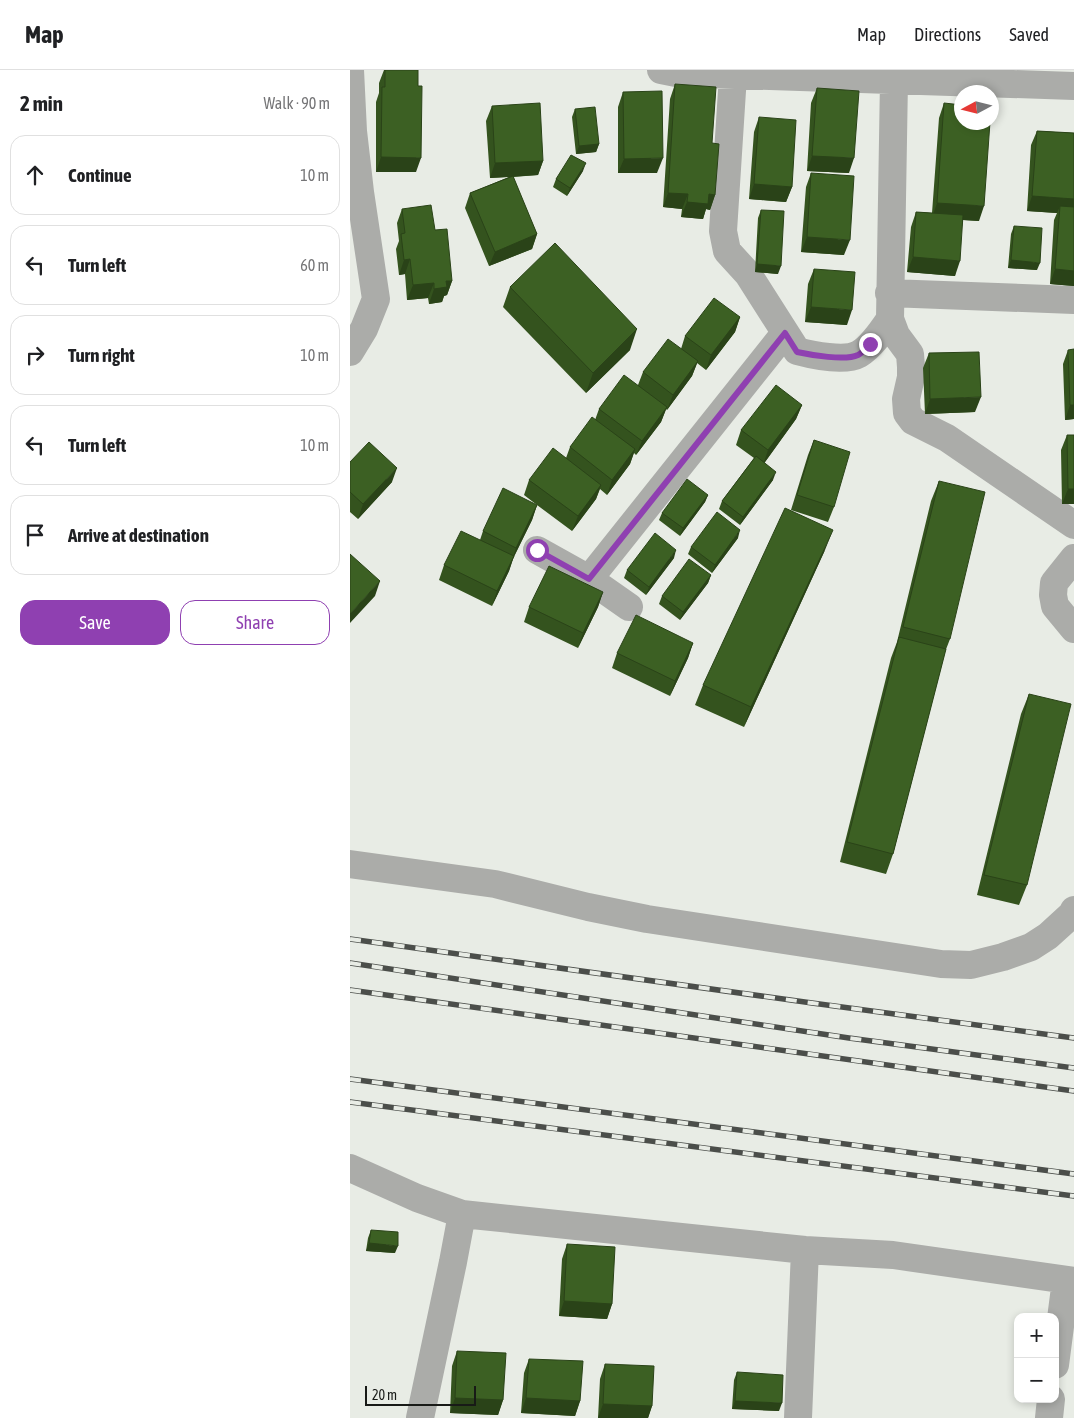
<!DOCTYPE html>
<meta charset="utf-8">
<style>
:root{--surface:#fff;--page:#f6f6f6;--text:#202124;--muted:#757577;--line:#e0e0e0;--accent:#8f40b1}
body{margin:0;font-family:"Asap Condensed",sans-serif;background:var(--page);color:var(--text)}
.controls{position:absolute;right:15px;bottom:15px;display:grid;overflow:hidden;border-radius:10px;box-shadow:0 2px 8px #0003}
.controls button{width:45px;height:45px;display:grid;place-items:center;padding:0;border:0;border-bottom:1px solid var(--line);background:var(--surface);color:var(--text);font:25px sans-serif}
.compass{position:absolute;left:604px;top:15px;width:45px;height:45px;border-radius:50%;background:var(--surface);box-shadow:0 2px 8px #0003;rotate:263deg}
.scale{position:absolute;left:15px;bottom:12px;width:111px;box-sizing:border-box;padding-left:5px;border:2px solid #181a17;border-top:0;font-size:14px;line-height:18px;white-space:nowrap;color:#181a17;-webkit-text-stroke:4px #e8ece5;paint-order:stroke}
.stop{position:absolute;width:15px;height:15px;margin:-11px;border:4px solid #8f40b1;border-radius:50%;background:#fff}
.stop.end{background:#8f40b1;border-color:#fff;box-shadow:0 1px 5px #0008}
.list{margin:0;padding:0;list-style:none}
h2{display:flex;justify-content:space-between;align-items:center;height:65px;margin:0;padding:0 20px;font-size:21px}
h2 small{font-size:16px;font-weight:400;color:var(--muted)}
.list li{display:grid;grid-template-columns:32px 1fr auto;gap:15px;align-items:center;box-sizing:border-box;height:80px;margin:0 10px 10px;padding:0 10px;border:1px solid var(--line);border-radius:15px}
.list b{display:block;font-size:19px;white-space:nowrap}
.list em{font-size:16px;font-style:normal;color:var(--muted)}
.actions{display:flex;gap:10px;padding:15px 20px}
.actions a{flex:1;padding:11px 0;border:1px solid var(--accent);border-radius:15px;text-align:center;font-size:18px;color:var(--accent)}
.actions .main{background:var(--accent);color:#fff}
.icon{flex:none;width:28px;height:28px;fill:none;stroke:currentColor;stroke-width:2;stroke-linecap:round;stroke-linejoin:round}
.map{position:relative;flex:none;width:724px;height:1348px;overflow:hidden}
header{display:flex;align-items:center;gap:30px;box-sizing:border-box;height:70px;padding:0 25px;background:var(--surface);border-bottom:1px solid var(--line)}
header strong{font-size:24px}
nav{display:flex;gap:28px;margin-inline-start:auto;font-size:18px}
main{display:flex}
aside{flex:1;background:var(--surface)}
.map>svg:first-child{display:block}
</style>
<header>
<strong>Map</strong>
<nav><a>Map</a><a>Directions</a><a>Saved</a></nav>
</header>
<main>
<aside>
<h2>2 min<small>Walk · 90 m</small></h2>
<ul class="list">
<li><svg class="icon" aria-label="ahead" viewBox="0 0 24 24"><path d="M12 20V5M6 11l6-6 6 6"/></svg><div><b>Continue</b></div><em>10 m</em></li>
<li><svg class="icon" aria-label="left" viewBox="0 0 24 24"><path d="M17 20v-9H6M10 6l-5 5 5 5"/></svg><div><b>Turn left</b></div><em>60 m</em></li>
<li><svg class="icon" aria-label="right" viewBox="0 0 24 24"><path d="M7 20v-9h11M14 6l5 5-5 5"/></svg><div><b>Turn right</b></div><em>10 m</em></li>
<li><svg class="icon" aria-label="left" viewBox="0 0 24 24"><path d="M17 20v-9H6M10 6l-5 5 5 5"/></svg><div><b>Turn left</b></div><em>10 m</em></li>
<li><svg class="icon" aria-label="arrive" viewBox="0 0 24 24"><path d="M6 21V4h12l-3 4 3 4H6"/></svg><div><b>Arrive at destination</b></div></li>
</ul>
<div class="actions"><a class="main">Save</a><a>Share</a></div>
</aside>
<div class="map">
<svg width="724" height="1348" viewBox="0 0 724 1348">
<rect width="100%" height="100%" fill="#e8ece5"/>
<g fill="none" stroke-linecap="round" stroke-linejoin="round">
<!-- minor -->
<path stroke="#abaca9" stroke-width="28" d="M 311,0 L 326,3 L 724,16
M 383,5 L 373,161 L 377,181 L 398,204 L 447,281 C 462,285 495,292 509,284 C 521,277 532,261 540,249 L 544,10
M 539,223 L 724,230
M 540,249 L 546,265 L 560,284 L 561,297 L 561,307 L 556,329 L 557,343 L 563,351 L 597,368 L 724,455
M 0,282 L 14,259 L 26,229 L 10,122 L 3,61 L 0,0
M 187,480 L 239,509 L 279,537
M 724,488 L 704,513 L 703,525 L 705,536 L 724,559
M 239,509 L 435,263
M 0,794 L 145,814 L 238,837 L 297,849 L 591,894 L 621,895 L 653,887 L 681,877 L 698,866 L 722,844 L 724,840
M 0,1098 L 67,1128 L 112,1144 L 455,1180 L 543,1185 L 724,1211
M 705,1295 L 716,1210
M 70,1348 L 103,1192 L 112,1144
M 448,1348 L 455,1180
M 699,1348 L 701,1329"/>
<defs>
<path id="rail" d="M 0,869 L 462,933 L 724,968
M 0,893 L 499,968 L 724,998
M 0,920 L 724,1021
M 0,1009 L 724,1104
M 0,1032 L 724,1126"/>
</defs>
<!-- rail casing -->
<use href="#rail" stroke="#4b4e4a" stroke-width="5.5"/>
<!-- rail -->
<use href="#rail" stroke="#e8ece5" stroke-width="4" stroke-dasharray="11" stroke-linecap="butt"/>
</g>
<!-- wall -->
<path fill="#34531e" d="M 34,0 L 68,0 L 66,102 L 26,102 L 26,32 L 29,23 L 29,13 Z
M 325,14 L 362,73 L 365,125 L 360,140 L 356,139 L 353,149 L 331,147 L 332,139 L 313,137 L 320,29 Z
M 467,18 L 499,103 L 457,101 L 461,33 Z
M 273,22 L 307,103 L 268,103 L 268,37 Z
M 594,33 L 629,151 L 613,150 L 605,206 L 557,202 L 561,157 L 566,142 L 582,143 L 589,48 Z
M 142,36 L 193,91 L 188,105 L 163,107 L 187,164 L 182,179 L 139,196 L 115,138 L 120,123 L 159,107 L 140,108 L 136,51 Z
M 225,39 L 249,74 L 246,82 L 226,84 L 222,47 Z
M 409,47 L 442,117 L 436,132 L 399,129 L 404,62 Z
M 687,61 L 724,63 L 724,216 L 700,214 L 704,150 L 707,143 L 677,141 L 681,75 Z
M 233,101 L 217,126 L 203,117 L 206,109 Z
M 461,103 L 494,185 L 451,182 L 456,117 Z
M 52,139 L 85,160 L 102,211 L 97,225 L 94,226 L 92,232 L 79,234 L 78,228 L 57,230 L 55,204 L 49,205 L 46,179 L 49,171 L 47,153 Z
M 411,140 L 428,204 L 405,202 L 408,148 Z
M 664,156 L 687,200 L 658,198 L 661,164 Z
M 464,199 L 497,255 L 455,252 L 458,214 Z
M 160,217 L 280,280 L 236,323 L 153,237 Z
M 390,247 L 385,262 L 356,300 L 347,293 L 342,306 L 317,340 L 316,339 L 311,352 L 286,385 L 284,383 L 280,394 L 257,425 L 250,419 L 246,429 L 222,461 L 187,435 L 182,450 L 164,486 L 159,501 L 142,536 L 89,510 L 94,495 L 130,470 L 133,461 L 187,435 L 174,425 L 179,410 L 216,388 L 220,377 L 245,350 L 249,339 L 288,315 L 293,302 L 331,279 L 335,266 Z
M 718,280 L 724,349 L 715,350 L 713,294 Z
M 579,283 L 625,342 L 575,344 L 573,298 Z
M 452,335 L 446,349 L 414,393 L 423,410 L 390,455 L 369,439 L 372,431 L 404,388 L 386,375 L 391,360 Z
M 717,365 L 724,365 L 724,434 L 712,434 L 711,380 Z
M 464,370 L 484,437 L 478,452 L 441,440 L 458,385 Z
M 0,392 L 42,412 L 8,449 L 0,442 Z
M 589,411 L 600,569 L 595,582 L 543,784 L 536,804 L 490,792 L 541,588 L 547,572 L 581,431 Z
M 358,425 L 355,432 L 330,466 L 309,450 L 312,443 Z
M 388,468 L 362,503 L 338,484 L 341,477 Z
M 475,480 L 394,657 L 345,635 L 353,615 Z
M 324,488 L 296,525 L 274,508 L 277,500 Z
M 361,505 L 358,513 L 330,550 L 309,534 L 312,526 Z
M 253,522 L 248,537 L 228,578 L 174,552 L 179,537 Z
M 343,573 L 338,588 L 320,626 L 262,598 L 267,583 Z
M 679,624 L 677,815 L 669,835 L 627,825 L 671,644 Z
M 21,1160 L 45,1183 L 16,1181 L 18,1168 Z
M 217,1174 L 262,1234 L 257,1249 L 209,1246 L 212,1189 Z
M 107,1281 L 153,1330 L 148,1345 L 100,1343 L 102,1296 Z
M 179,1289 L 230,1331 L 225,1346 L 171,1343 L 174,1303 Z
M 255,1294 L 302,1336 L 298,1348 L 248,1348 L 250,1309 Z
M 387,1302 L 429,1341 L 382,1339 L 384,1310 Z"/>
<!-- shaded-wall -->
<path fill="#2a4318" d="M 249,74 L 246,82 L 226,84 L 229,76 Z
M 462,86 L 504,88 L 499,103 L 457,101 Z
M 31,87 L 71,88 L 66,102 L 26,102 Z
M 313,88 L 307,103 L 268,103 L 274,89 Z
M 193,91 L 188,105 L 140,108 L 145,93 Z
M 236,93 L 233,101 L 217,126 L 220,118 Z
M 404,114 L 442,117 L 436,132 L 399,129 Z
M 318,123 L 338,124 L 332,139 L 313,137 Z
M 359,124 L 365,125 L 360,140 L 356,139 L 353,149 L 331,147 L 337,132 Z
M 682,126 L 724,129 L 724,144 L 710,136 L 707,143 L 677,141 Z
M 587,133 L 634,136 L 629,151 L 582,148 Z
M 187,164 L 182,179 L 139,196 L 145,182 Z
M 457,167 L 500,170 L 494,185 L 451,182 Z
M 563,187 L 610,191 L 605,206 L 557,202 Z
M 60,189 L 55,204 L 49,205 L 54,190 Z
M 661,190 L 690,193 L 687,200 L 658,198 Z
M 407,194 L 431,196 L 428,204 L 405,202 Z
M 705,199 L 724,201 L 724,216 L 700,214 Z
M 96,211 L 102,211 L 97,225 L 94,226 L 92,232 L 79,234 L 84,219 Z
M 84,213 L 78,228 L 57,230 L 63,215 Z
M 461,237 L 502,240 L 497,255 L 455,252 Z
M 390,247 L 385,262 L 356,300 L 361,285 Z
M 287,259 L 280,280 L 236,323 L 243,303 Z
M 348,291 L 342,306 L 317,340 L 323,325 Z
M 631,327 L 625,342 L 575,344 L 580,329 Z
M 452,335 L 446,349 L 413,395 L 418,380 Z
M 720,335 L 724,335 L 724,349 L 715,350 Z
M 317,337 L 311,352 L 286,385 L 292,371 Z
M 285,379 L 280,394 L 257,425 L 262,410 Z
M 47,398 L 42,412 L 8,449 L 13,434 Z
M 426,402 L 423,410 L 390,455 L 393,447 Z
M 251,415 L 246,429 L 222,461 L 228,446 Z
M 718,419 L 724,419 L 724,434 L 712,434 Z
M 358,425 L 355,432 L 330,466 L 333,458 Z
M 187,435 L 182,450 L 161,493 L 166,478 Z
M 390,460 L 388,468 L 362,503 L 365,495 Z
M 483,460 L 475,480 L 394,657 L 401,637 Z
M 326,480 L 324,488 L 296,525 L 299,517 Z
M 164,486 L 159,501 L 142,536 L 147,521 Z
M 361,505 L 358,513 L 330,550 L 333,542 Z
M 30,511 L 25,526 L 0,553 L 0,544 Z
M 253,522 L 248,537 L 228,578 L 233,563 Z
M 343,573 L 338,588 L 320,626 L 325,611 Z
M 19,1173 L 48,1176 L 45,1183 L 16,1181 Z
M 214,1231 L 262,1234 L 257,1249 L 209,1246 Z
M 105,1328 L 153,1330 L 148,1345 L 100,1343 Z
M 176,1328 L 230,1331 L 225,1346 L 171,1343 Z
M 385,1331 L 432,1333 L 429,1341 L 382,1339 Z
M 253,1334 L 302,1336 L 298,1348 L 248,1348 Z"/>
<!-- building -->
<path fill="#3c6023" stroke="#2a4318" d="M 35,0 L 68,0 L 68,16 L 72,16 L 71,88 L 31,87 L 32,17 L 35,17 Z
M 325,14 L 366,17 L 362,73 L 369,74 L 365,125 L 359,124 L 358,134 L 337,132 L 338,124 L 318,123 Z
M 467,18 L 509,21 L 504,88 L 462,86 Z
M 312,21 L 313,88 L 274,89 L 273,22 Z
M 190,33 L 193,91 L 145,93 L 142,36 Z
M 594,33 L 612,35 L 612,52 L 640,52 L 634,136 L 587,133 Z
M 245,37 L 249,74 L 229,76 L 225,39 Z
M 409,47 L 446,50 L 442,117 L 404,114 Z
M 687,61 L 724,63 L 724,129 L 682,126 Z
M 221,85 L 236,93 L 220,118 L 206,109 Z
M 461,103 L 504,106 L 500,170 L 457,167 Z
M 163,106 L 187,164 L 145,182 L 120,123 Z
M 81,135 L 85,160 L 97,159 L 102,211 L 96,211 L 97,217 L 84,219 L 84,213 L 63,215 L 60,189 L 54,190 L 51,164 L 55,163 L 52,139 Z
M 710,136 L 724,137 L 724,201 L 705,199 Z
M 411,140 L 434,141 L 431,196 L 407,194 Z
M 566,142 L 613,145 L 610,191 L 563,187 Z
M 664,156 L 692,158 L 690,193 L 661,190 Z
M 205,173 L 287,259 L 243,303 L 160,217 Z
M 464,199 L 505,202 L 502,240 L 461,237 Z
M 364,228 L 390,247 L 361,285 L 335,266 Z
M 318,269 L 348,291 L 323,325 L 293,302 Z
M 724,279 L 724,335 L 720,335 L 718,280 Z
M 629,282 L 631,327 L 580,329 L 579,283 Z
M 274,305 L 317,337 L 292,371 L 249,339 Z
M 426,315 L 452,335 L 418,380 L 391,360 Z
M 242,347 L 285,379 L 262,410 L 220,377 Z
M 717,365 L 724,365 L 724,419 L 718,419 Z
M 464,370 L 500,382 L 484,437 L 447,425 Z
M 19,372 L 47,398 L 13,434 L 0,422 L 0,392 Z
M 203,378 L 251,415 L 228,446 L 179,410 Z
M 406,386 L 426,402 L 393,447 L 372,431 Z
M 337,409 L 358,425 L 333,458 L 312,443 Z
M 589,411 L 635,422 L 600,569 L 553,557 Z
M 153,418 L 187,435 L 166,478 L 133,461 Z
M 435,438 L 483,460 L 401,637 L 353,615 Z
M 367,442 L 390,460 L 365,495 L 341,477 Z
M 111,461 L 164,486 L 147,521 L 94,495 Z
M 305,463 L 326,480 L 299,517 L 277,500 Z
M 0,484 L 30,511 L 0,544 Z
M 339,489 L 361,505 L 333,542 L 312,526 Z
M 199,496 L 253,522 L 233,563 L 179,537 Z
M 286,545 L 343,573 L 325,611 L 267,583 Z
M 549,567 L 596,579 L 543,784 L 497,772 Z
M 679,624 L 721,634 L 677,815 L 634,805 Z
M 21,1160 L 48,1162 L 48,1176 L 19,1173 Z
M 217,1174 L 265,1177 L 262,1234 L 214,1231 Z
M 107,1281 L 156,1283 L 153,1330 L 105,1328 Z
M 179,1289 L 233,1291 L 230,1331 L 176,1328 Z
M 255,1294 L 304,1296 L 302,1336 L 253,1334 Z
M 387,1302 L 433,1305 L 432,1333 L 385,1331 Z"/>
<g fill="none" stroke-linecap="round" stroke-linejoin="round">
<!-- route -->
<path stroke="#8f40b1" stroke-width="6" d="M 187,480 L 239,509 L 435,263 L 447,282 C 461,285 495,291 508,285 C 512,283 517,277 520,274"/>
</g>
</svg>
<div class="controls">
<button>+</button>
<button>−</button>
</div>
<svg class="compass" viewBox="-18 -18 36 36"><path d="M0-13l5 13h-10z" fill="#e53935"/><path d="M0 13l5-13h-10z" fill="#757577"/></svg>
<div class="scale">20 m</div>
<div class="stop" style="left:187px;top:480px"></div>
<div class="stop end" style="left:520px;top:274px"></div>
</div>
</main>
